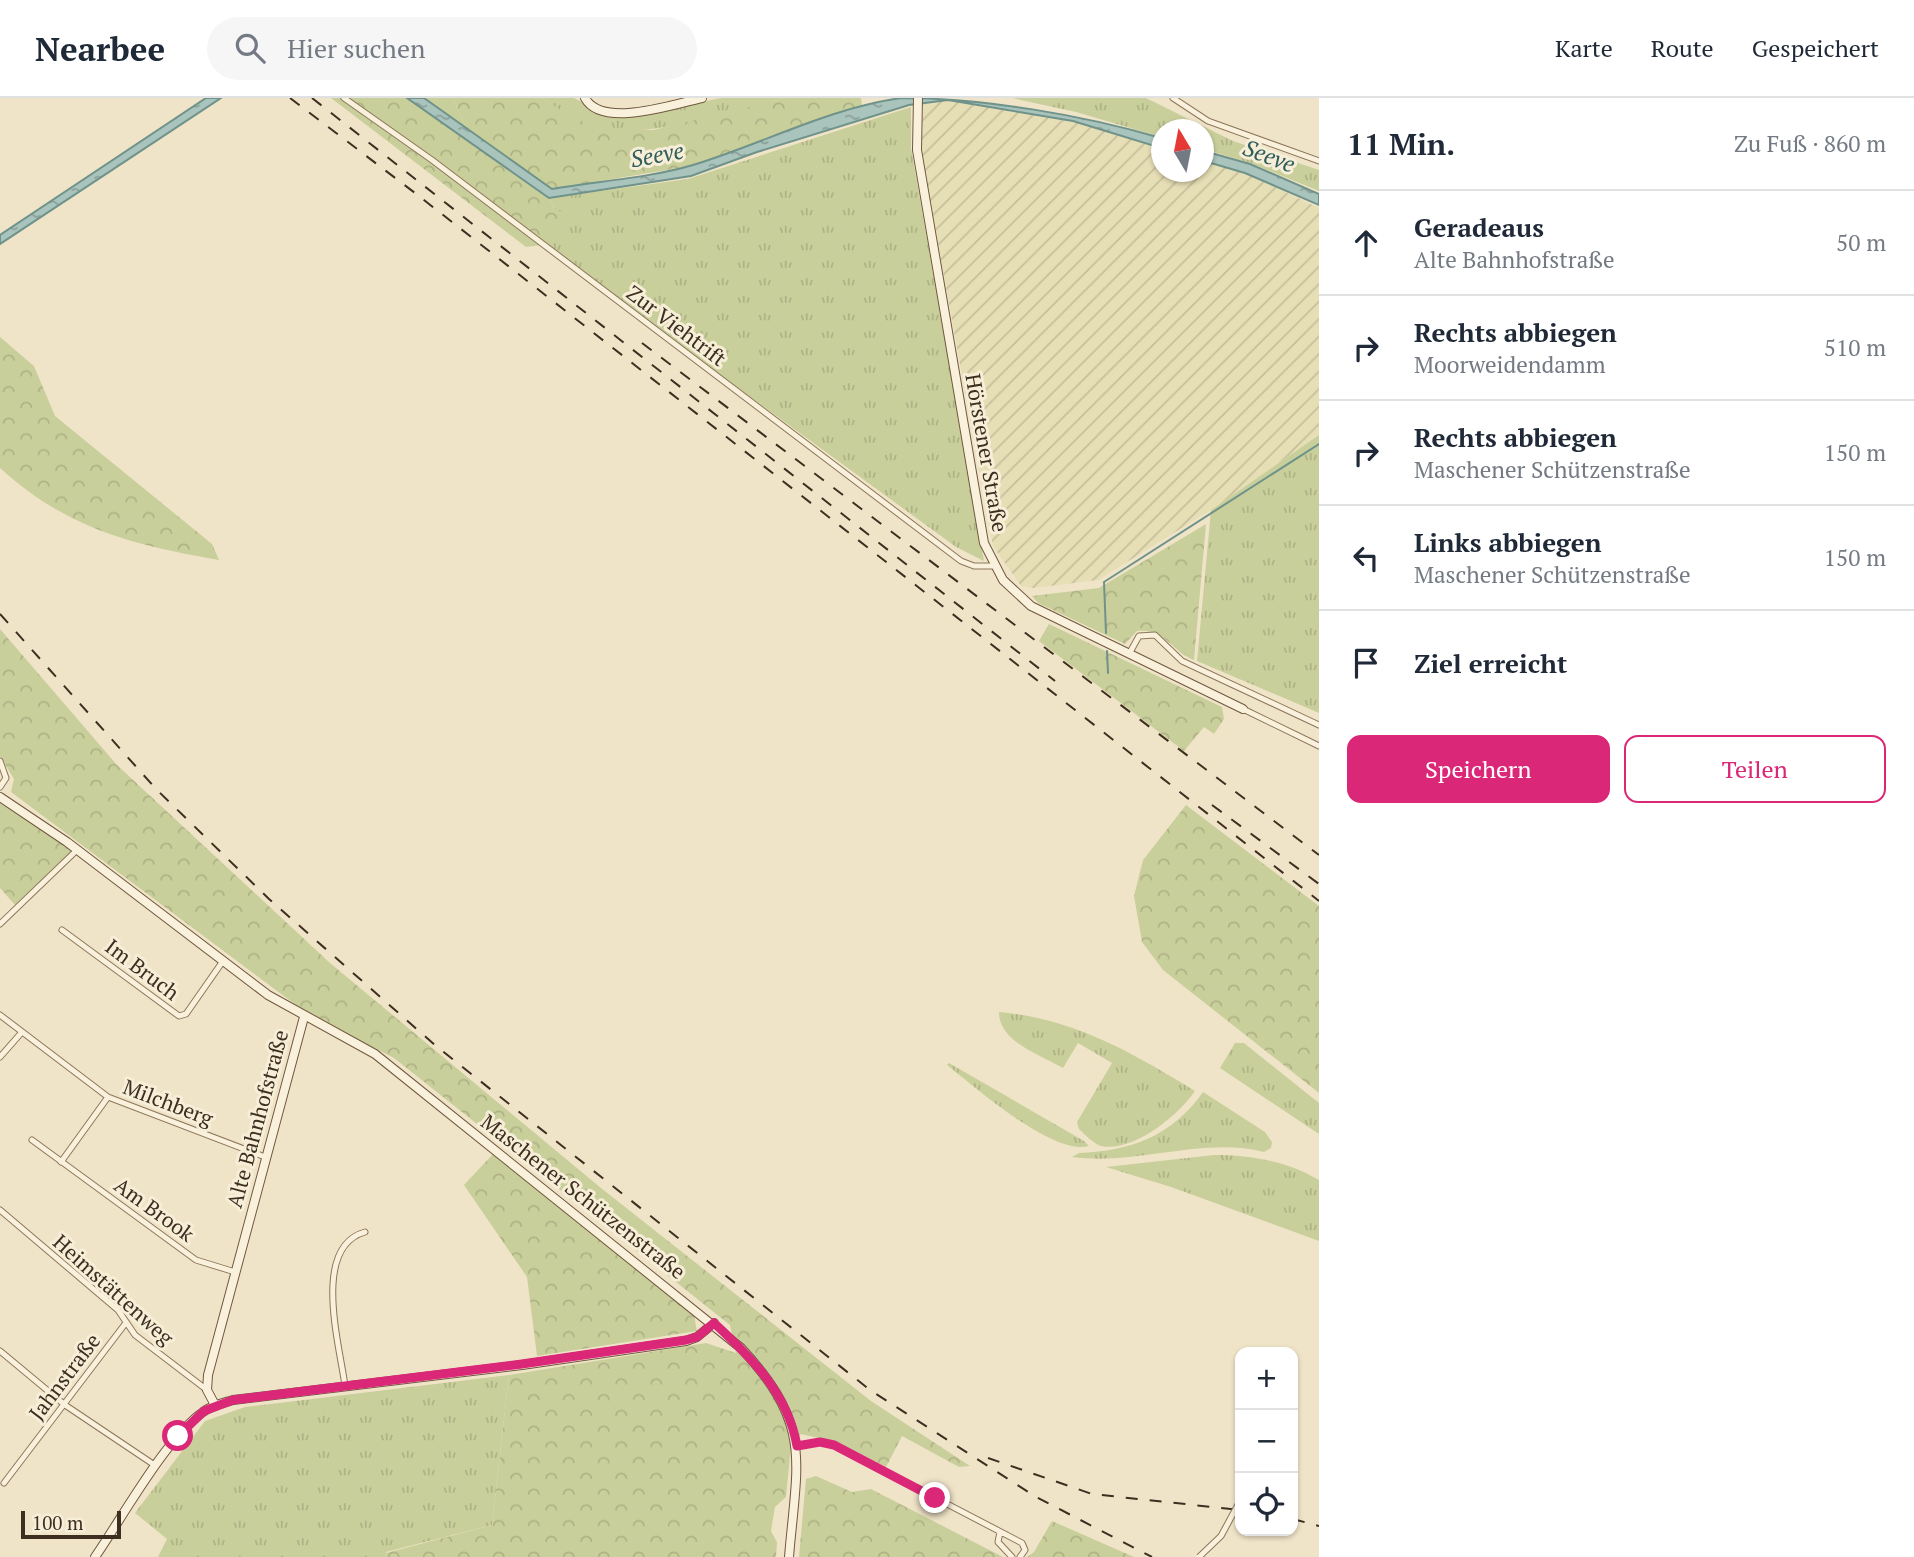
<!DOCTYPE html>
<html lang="de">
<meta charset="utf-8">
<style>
:root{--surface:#fff;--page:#f6f6f7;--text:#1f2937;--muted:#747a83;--line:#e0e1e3;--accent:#db2777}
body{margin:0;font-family:"PT Serif",serif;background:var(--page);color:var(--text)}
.controls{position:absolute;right:21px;bottom:21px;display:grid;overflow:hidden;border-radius:14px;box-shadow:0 2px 5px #0004}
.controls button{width:63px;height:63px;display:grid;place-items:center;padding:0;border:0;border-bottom:2px solid var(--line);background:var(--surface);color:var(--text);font:35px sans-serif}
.compass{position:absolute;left:1151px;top:21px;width:63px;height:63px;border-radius:50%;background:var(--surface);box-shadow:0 2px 5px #0004;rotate:350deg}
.scale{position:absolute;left:21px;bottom:18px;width:100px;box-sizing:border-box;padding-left:7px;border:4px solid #3d2e20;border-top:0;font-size:19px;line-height:24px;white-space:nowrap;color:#3d2e20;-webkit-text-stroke:5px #f7eed8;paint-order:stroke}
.stop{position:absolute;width:21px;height:21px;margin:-16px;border:5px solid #db2777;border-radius:50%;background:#fff}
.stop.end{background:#db2777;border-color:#fff;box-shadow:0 2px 7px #0008}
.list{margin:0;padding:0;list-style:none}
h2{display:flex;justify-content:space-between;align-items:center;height:91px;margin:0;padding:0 28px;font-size:30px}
h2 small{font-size:23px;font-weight:400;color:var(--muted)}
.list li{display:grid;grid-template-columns:46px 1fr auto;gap:21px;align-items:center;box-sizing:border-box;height:105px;padding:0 28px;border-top:2px solid var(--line)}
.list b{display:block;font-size:26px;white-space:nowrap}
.list p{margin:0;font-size:23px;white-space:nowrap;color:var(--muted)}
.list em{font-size:23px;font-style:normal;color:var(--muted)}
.actions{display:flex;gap:14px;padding:21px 28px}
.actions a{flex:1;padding:16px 0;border:2px solid var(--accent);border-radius:14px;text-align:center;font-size:24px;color:var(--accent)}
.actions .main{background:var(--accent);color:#fff}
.icon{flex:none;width:38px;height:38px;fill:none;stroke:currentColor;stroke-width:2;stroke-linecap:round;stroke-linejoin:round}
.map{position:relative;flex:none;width:1319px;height:1459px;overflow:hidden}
header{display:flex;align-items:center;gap:42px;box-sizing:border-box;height:98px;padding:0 35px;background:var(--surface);border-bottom:2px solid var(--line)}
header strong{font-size:33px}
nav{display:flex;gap:38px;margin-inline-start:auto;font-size:24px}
.search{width:490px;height:63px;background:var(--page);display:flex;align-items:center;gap:18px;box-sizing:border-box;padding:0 24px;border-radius:38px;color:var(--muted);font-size:26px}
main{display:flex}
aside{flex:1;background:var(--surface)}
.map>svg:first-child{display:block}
</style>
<header>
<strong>Nearbee</strong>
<div class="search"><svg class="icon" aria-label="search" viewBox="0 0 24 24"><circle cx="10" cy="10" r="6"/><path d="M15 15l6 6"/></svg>Hier suchen</div>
<nav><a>Karte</a><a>Route</a><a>Gespeichert</a></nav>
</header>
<main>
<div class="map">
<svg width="1319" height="1459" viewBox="0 0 1319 1459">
<defs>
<pattern id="farmland-furrows" width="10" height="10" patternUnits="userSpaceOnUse" patternTransform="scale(1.75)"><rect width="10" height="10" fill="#e6deb5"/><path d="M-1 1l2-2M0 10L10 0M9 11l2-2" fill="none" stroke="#c6bf9b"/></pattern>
<pattern id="grass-tufts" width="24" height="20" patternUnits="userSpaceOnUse" patternTransform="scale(1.75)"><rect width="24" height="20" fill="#c9cf9b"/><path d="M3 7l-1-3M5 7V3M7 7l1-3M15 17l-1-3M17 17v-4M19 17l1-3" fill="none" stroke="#aeb285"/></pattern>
<pattern id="forest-crowns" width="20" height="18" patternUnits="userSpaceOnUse" patternTransform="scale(1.75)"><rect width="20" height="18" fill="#c9cf9b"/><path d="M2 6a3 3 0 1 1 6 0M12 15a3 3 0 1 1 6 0" fill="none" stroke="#aeb285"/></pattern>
<pattern id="water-ripples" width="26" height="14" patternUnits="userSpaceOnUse" patternTransform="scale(1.75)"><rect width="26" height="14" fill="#a9c4bc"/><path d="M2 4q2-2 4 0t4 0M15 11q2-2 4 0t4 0" fill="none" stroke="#8ba098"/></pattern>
</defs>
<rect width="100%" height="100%" fill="#f0e4c8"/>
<!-- farmland -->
<path fill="url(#farmland-furrows)" d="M 948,2 L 1073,23 L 1161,50 L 1162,74 L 1204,74 L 1204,63 L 1245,75 L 1319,110 L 1319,337 L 1211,412 L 1098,482 L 1034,490 L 1021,488 L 993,448 L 921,52 L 923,5 Z"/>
<!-- grass -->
<path fill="url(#grass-tufts)" d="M 424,0 L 453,0 L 466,30 Z
M 542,0 L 574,0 L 607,17 L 625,19 L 721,0 L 786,0 C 727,14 661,40 599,30 C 578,26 559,12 542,0 Z
M 1012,0 L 1146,0 L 1233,43 L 1319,72 L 1319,93 L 1250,65 L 1204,51 L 1204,32 L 1162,32 L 1161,39 L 1076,14 Z
M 911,9 L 911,50 L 984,463 L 956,449 L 542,147 L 553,134 L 555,111 L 549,100 L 688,81 Z
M 1319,337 L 1319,615 L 1197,563 L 1211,412 Z
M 999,914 C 1073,920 1133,955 1195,993 C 1179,1017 1133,1055 1101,1048 C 1094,1046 1084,1036 1079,1031 L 1077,1024 L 1112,965 L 1078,945 L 1063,970 C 1039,956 999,944 999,914 Z
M 1235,945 L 1244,945 L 1319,1005 L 1319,1036 L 1220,970 Z
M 949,965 L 1084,1043 L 1089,1048 C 1053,1058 975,989 947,967 Z
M 1203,994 L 1265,1034 L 1272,1044 L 1271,1050 L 1264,1054 C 1203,1038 1136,1068 1072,1059 L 1079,1055 C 1131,1053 1172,1038 1203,994 Z
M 1214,1057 C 1251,1057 1286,1063 1319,1082 L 1319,1143 L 1171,1089 L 1106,1069 Z
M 509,1277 L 492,1427 L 386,1454 L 385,1459 L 158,1459 L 167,1441 L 135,1415 L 205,1323 L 245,1309 Z"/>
<!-- forest -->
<path fill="url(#forest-crowns)" d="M 331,0 L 408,0 L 549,100 L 555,111 L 564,115 L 566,127 L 542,147 L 526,149 Z
M 453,0 L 542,0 L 573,20 L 598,29 L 653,32 L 786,0 L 861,0 L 862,9 L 691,68 L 552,91 L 466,30 Z
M 0,239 L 34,268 L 55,318 L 212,446 L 219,462 C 133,447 67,431 0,370 Z
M 1206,426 L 1194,562 C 1171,553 1165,530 1137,533 L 1125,546 L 1038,505 L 1032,498 L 1099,490 Z
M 1049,526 L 1222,609 L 1224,621 L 1214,636 L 1204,629 L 1184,653 L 1039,543 Z
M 0,531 L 117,667 L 330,865 L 601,1090 L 871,1303 L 970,1368 L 959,1369 L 902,1338 L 886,1369 L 836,1344 L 801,1336 L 791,1347 L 786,1399 L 775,1409 L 771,1433 L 777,1444 L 776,1459 L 385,1459 L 386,1455 L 492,1427 L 509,1277 L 706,1245 L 736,1255 L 730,1227 L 394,960 L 308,916 L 11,694 L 14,681 L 0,658 Z
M 0,705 L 74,752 L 16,808 L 0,790 Z
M 1186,707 L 1319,808 L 1319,995 L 1163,872 L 1142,844 L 1134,798 L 1143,762 Z
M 493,1056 L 693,1212 L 697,1233 L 537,1258 L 527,1179 L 464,1087 Z
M 816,1378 L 852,1394 L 871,1391 L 1003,1459 L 799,1459 L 806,1381 Z
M 1052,1423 L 1134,1459 L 1027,1459 L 1034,1454 Z"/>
<!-- water -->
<path fill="url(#water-ripples)" stroke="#6f938a" stroke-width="2" d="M 206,0 L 221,0 L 0,146 L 0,137 Z
M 407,0 L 424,0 L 552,91 C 598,83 649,80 693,67 C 762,46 829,10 901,0 C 983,0 1083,17 1161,40 L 1161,50 L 1073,23 L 948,2 L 909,7 L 757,54 L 691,78 L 549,100 Z
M 1204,53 L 1250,66 L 1319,96 L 1319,107 L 1245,75 L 1204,63 Z"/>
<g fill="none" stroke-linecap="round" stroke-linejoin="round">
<!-- stream -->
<path stroke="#6f938a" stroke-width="2" d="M 1106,535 L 1104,484 L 1319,346
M 1107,553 L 1108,575"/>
<defs>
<path id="street" d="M 344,0 L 432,62 L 961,463 L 974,468 L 994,468
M 1173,0 L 1208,23 L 1319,63
M 1129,556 L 1139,538 L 1155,537 L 1182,563 L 1319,627
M 1243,611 L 1319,648
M 0,663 L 6,680 L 0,689
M 0,826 L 77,752
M 62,832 L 179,918 L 186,916 L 223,863
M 0,917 L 108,999 L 265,1059
M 0,959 L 22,934
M 32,1042 L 196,1162 L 235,1174
M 61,1064 L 108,999
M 0,1112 L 118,1212 L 135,1237 L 207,1292
M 0,1253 L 65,1307 L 156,1368
M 1293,1273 L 1294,1271
M 345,1288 C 340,1248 311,1149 365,1134
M 797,1348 L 820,1344 L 834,1347 L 1022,1445 L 1025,1452 L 1020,1459
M 4,1385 L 125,1226
M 1000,1434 L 998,1444 L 1012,1459"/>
<path id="secondary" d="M 585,0 C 602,31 674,6 702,0
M 918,0 L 917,52 L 984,445 L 1003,482 L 1031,508 L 1243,611
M 0,699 L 67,744 L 268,897 L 375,956 L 741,1250 C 813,1327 797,1363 789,1459
M 215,1307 L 207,1292 L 208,1277 L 304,919
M 95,1459 C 122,1420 166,1340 203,1314 C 212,1307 223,1305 233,1302 L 522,1267 L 686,1243 L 697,1239 L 714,1225"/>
</defs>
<!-- street casing -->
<use href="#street" stroke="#8d765c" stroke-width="7"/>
<!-- secondary casing -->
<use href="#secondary" stroke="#6f573f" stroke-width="10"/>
<!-- street -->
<use href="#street" stroke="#faf1dc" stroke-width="5"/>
<!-- secondary -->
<use href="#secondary" stroke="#faf1dc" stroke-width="8"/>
<!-- rail -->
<path stroke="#3d2e20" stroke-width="2" stroke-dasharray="12 12" stroke-linecap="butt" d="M 290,0 L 415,95 L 1319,803
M 312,0 L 1055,583
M 642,245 L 1319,757
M 0,516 L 156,691 L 269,801 L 436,948 L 870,1292 L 1036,1399 L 1152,1459
M 1212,707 L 1319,786
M 988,1360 L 1092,1396 L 1240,1412
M 1293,1421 L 1319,1428"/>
<defs>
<path id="street-bridge" d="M 1199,1459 L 1221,1438 L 1240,1403"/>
</defs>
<!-- street-bridge casing -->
<use href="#street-bridge" stroke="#8d765c" stroke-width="7" stroke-linecap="butt"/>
<!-- street-bridge -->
<use href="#street-bridge" stroke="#faf1dc" stroke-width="5"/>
</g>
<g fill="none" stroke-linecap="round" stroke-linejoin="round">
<!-- route -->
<path stroke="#db2777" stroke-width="9" d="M 178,1338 L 204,1313 L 233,1302 L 522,1266 L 686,1242 L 697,1239 L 714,1225 C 752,1260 788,1296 797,1348 L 820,1344 L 834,1347 L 935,1400"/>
</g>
<g text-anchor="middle" stroke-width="6" stroke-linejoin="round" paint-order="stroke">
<!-- street labels -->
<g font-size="21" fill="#3d2e20" stroke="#f7eed8">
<text transform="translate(676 228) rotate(37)" y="7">Zur Viehtrift</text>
<text transform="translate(986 355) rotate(80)" y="7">Hörstener Straße</text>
<text transform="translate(142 872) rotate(37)" y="7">Im Bruch</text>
<text transform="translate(168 1005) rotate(21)" y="7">Milchberg</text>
<text transform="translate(258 1021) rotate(-75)" y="7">Alte Bahnhofstraße</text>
<text transform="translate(583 1099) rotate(38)" y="7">Maschener Schützenstraße</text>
<text transform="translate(154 1112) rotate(36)" y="7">Am Brook</text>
<text transform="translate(113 1192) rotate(42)" y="7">Heimstättenweg</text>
<text transform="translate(65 1279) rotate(-53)" y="7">Jahnstraße</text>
</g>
<!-- water labels -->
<g font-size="23" font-style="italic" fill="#2f5d5a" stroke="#f7eed8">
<text transform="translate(657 57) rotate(-10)" y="8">Seeve</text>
<text transform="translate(1269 58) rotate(21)" y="8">Seeve</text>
</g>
</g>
</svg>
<div class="controls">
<button>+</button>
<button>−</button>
<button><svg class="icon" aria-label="locate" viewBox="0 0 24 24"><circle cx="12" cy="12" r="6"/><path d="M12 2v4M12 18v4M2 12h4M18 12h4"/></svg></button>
</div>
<svg class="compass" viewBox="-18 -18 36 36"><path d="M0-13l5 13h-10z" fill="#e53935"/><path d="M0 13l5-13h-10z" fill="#747a83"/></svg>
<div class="scale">100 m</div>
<div class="stop" style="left:178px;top:1338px"></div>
<div class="stop end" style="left:935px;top:1400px"></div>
</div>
<aside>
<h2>11 Min.<small>Zu Fuß · 860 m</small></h2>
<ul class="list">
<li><svg class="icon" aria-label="ahead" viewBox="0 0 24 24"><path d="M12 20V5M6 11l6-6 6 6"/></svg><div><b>Geradeaus</b><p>Alte Bahnhofstraße</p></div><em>50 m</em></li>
<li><svg class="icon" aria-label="right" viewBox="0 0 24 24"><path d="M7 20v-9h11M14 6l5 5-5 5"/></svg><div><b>Rechts abbiegen</b><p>Moorweidendamm</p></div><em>510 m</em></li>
<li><svg class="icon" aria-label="right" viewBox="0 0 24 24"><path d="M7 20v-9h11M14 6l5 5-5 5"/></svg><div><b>Rechts abbiegen</b><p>Maschener Schützenstraße</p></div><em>150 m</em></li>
<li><svg class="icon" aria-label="left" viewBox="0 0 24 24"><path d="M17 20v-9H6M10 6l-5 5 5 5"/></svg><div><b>Links abbiegen</b><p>Maschener Schützenstraße</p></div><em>150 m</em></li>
<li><svg class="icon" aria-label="arrive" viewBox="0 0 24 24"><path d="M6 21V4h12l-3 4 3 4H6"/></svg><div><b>Ziel erreicht</b></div></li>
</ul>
<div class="actions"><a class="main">Speichern</a><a>Teilen</a></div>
</aside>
</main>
